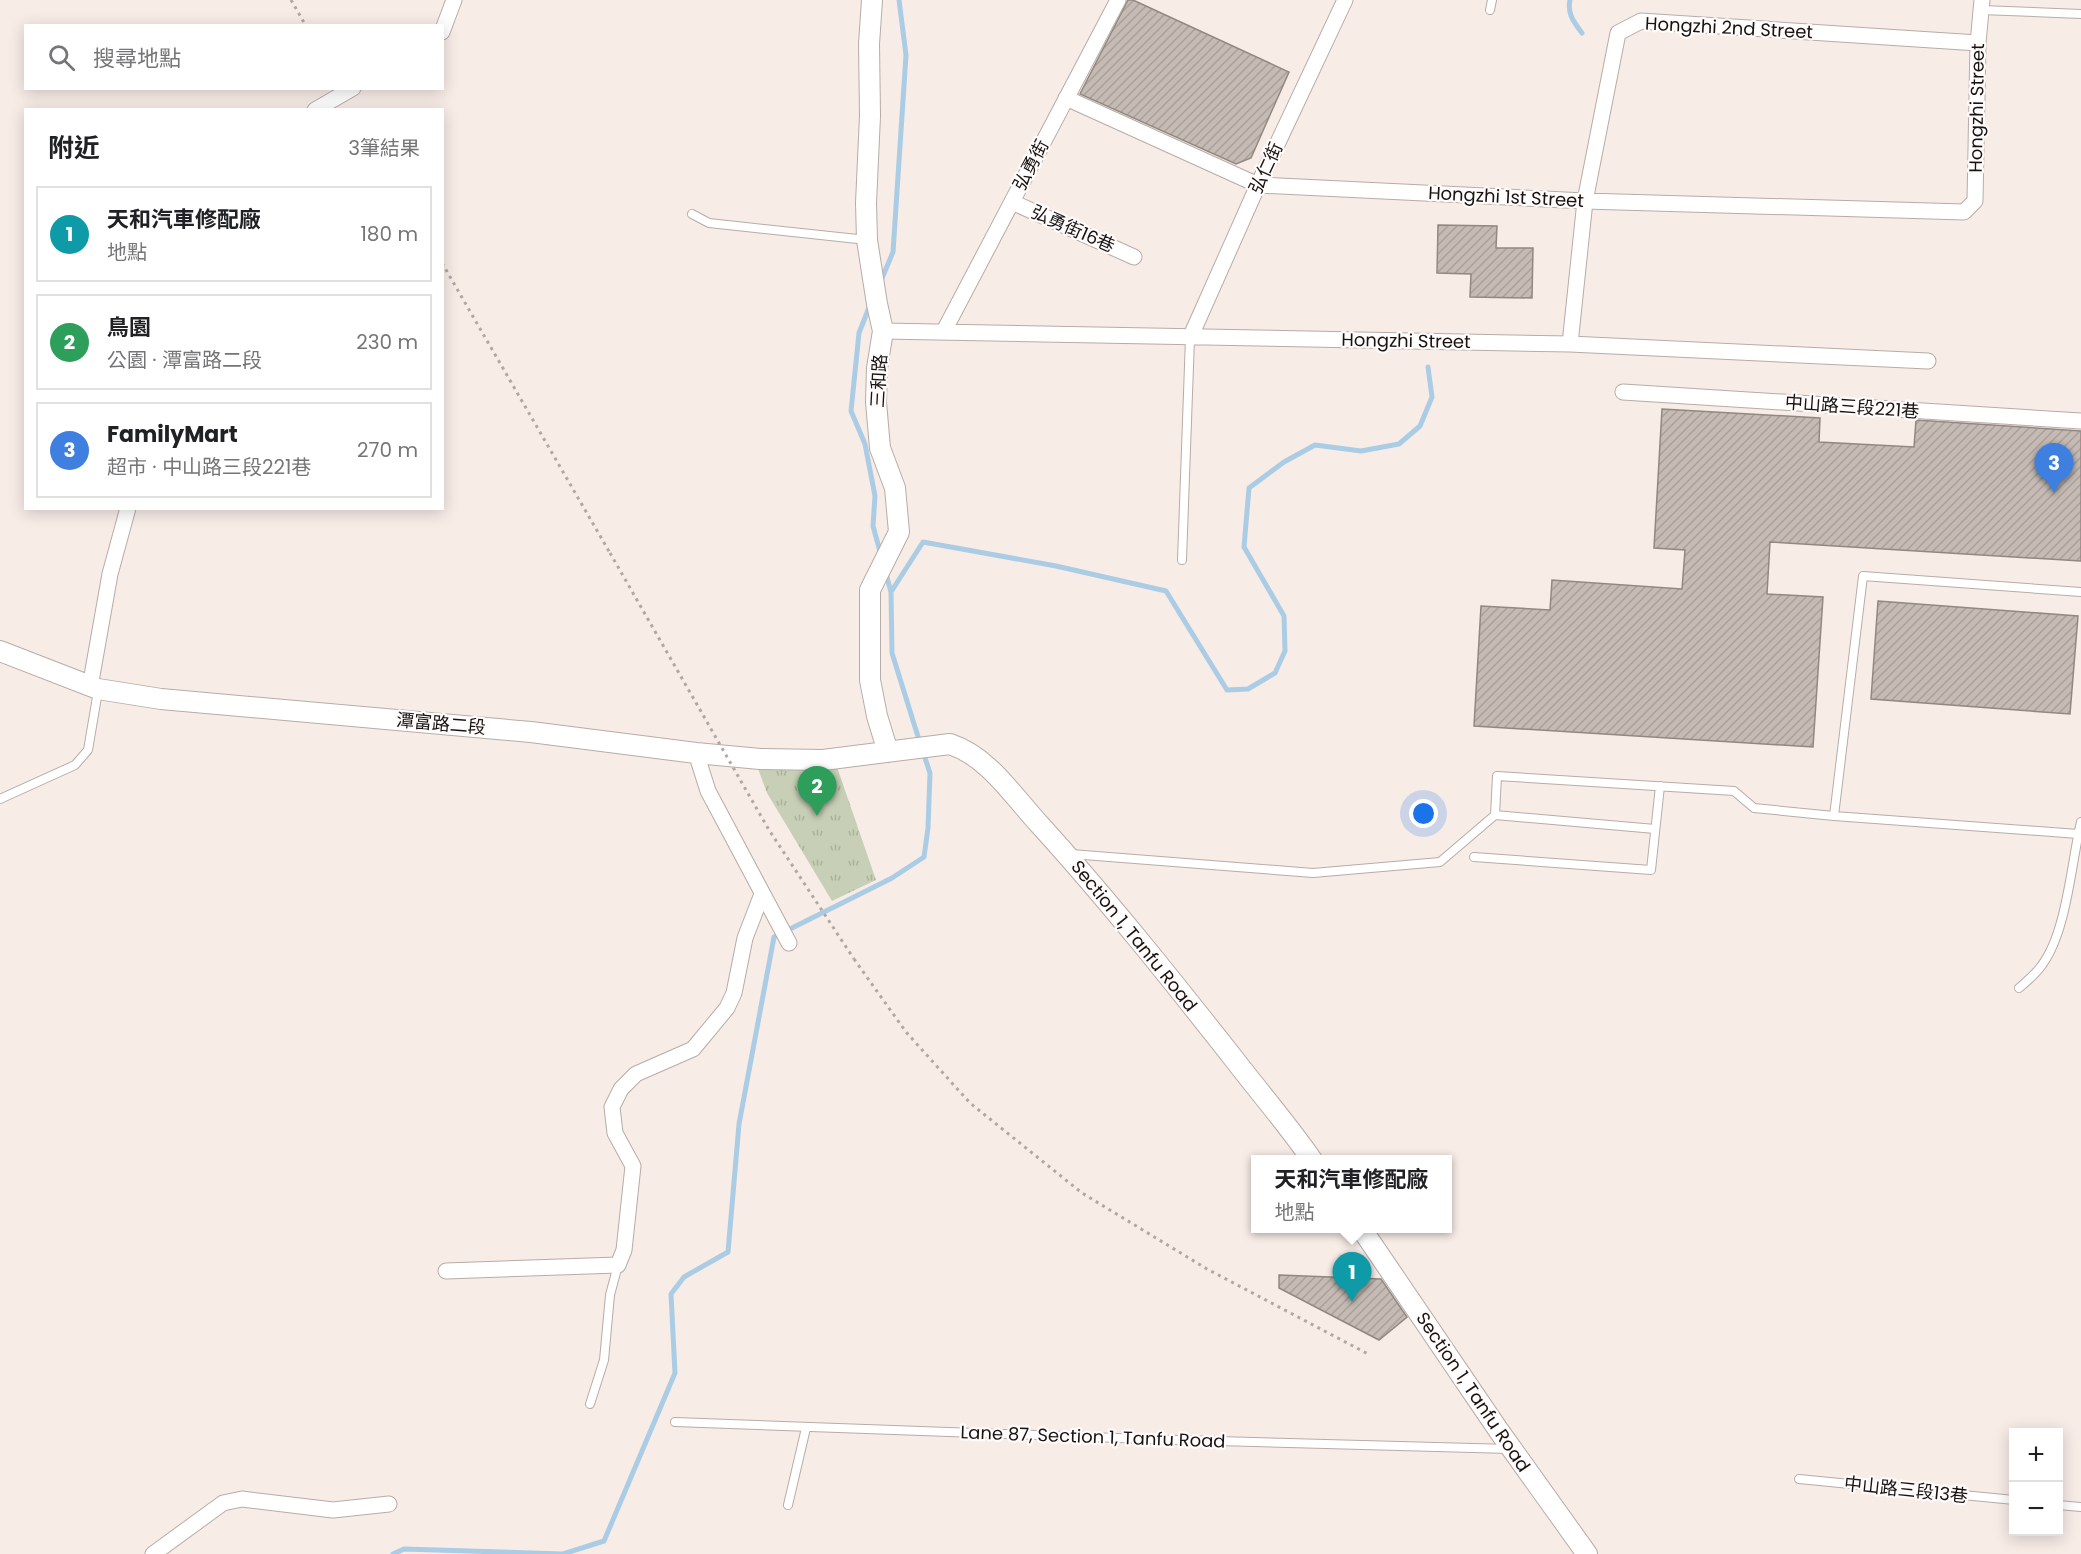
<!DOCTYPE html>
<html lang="zh-TW">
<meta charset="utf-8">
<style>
:root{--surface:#fff;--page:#f2f2f2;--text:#202124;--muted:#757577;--line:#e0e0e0;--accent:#d93025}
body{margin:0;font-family:Poppins,"Noto Sans TC",sans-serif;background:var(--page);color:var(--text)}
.controls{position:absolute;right:18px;bottom:18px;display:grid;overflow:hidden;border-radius:0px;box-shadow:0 3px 15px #0003}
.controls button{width:54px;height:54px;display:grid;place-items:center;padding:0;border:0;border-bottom:2px solid var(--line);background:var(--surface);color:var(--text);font:30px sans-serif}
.you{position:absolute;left:1424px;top:814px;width:21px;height:21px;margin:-15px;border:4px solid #fff;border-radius:50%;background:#1a73e8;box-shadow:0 0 0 9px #1a73e833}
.badge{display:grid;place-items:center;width:39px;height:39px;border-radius:50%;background:var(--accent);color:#fff;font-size:20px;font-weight:700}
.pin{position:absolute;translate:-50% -50px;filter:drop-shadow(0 2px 3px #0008)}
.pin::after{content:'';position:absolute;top:32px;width:21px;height:18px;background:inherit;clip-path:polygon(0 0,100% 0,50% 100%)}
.popup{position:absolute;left:1251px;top:1155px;width:201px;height:78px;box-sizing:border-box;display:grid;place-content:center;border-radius:0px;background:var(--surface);filter:drop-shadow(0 2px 4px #0005);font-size:20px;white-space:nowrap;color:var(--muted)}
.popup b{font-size:22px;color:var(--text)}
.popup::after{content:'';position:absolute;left:50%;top:100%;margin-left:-12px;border:12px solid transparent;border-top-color:var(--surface)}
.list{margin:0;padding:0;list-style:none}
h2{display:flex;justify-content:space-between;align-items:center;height:78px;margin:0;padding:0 24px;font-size:26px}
h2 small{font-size:20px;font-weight:400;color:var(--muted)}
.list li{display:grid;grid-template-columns:39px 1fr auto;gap:18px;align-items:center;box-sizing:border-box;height:96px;margin:0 12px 12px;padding:0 12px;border:2px solid var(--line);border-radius:0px}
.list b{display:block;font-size:22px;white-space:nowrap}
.list p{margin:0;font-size:20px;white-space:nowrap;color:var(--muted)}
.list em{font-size:20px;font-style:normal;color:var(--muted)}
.icon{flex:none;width:33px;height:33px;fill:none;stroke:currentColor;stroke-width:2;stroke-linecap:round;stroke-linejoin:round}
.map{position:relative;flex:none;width:2081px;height:1554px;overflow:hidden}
.search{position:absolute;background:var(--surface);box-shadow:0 3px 15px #0003;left:24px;top:24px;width:420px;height:66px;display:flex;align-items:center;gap:15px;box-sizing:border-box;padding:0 21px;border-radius:0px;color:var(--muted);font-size:22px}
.panel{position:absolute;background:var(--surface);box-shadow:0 3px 15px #0003;left:24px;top:108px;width:420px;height:402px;border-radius:0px}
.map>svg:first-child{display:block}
</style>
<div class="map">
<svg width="2081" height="1554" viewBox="0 0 2081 1554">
<defs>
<pattern id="park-tufts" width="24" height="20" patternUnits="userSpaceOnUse" patternTransform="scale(1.5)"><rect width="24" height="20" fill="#c7d0b6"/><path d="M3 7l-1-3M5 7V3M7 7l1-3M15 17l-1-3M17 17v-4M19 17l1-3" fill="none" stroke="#aab29b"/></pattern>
<pattern id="building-hatch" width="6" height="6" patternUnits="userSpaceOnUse" patternTransform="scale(1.5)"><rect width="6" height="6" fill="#c5bbb4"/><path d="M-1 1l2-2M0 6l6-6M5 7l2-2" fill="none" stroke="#a8a09a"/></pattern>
</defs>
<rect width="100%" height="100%" fill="#f8ece7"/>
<!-- park -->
<path fill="url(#park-tufts)" d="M 757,766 L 837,767 L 876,880 L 832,901 L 767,793 Z"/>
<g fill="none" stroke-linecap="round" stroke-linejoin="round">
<!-- stream -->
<path stroke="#abcce5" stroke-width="5" d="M 1570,0 C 1567,14 1574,22 1582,33
M 880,283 L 893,252 L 906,55 L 899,0
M 870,305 L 859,333 L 851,411 L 865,444 L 875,496 L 873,526 L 881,555
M 885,570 L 891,592
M 920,743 L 892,653 L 891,592 L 923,542 L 1056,566 L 1166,591 L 1227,690 L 1248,689 L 1275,673 L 1285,651 L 1284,616 L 1244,547 L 1249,488 L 1284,462 L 1315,445 L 1361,451 L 1399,444 L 1420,426 L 1432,397 L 1428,367
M 393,1554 L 404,1549 L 563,1554 L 604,1541 L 675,1373 L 671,1294 L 684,1277 L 728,1252 L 739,1124 L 774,937 L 892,878 L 924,857 L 928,828 L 930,773 L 923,752"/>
</g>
<!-- building -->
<path fill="url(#building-hatch)" stroke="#928882" stroke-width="1.5" d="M 1128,0 L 1133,0 L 1289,72 L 1251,158 L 1236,164 L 1080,94 Z
M 1438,225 L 1497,226 L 1496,248 L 1533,248 L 1532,298 L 1470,297 L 1471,274 L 1437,273 Z
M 1662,409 L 1820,418 L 1819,442 L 1914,447 L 1916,420 L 2081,431 L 2081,561 L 1770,542 L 1767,594 L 1823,597 L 1813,747 L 1474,726 L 1481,606 L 1550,610 L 1552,580 L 1682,589 L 1685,550 L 1654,548 Z
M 1878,601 L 2078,616 L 2070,714 L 1871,699 Z
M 1279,1275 L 1381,1279 L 1407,1317 L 1379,1340 L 1279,1288 Z"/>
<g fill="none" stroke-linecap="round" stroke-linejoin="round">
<defs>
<path id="service" d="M 1490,10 L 1492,0
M 1981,10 L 2081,14
M 692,214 L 709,223 L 867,240
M 1182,560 L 1190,338
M 0,799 L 75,765 L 88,750 L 98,691
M 1495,815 L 1655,829
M 2078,834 L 1834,816 L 1863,576 L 2081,592
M 1071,854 L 1313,873 L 1440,862 L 1495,815 L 1497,776 L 1734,791 L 1754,808 L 1834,816
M 1474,857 L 1651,870 L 1660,786
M 2019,988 C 2027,981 2036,974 2042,965 C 2067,931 2071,864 2081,822
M 590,1404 L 604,1360 L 610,1295 L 618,1265
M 675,1422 L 1145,1439 L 1510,1449
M 1799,1479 L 2014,1500
M 788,1505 L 806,1428
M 2058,1505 L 2081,1507"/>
<path id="minor" d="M 442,32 L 454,0
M 1066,98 L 1258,185 L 1585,201 L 1964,212 L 1975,201 L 1978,43 L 1982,0
M 315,110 L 353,88
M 1012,202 L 1134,257
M 883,331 L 1570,344 L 1928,361
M 944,331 L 1118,0
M 1190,338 L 1258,185 L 1345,0
M 1570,344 L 1585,201 L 1618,33 L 1641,21 L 1978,43
M 1623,392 L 2081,421
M 90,687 L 110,574 L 128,508
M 696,753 L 708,791 L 789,943
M 446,1271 L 618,1265 L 624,1250 L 633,1166 L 615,1133 L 612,1107 L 621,1089 L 636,1074 L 693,1049 L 727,1008 L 734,993 L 745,938 L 762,894
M 153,1554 L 223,1503 L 242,1499 L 333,1510 L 389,1504"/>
<path id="tertiary" d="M 872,0 L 869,44 L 870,116 L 866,203 L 867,240 L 877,304 L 883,331 L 877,368 L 876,402 L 880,448 L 895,488 L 899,532 L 870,590 L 870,680 L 877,716 L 888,752
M 0,651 L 98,689 L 161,699 L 531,732 L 696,753 L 760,759 L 823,760 L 950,744 C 989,757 1013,796 1040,825 C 1108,900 1171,979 1234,1059 C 1260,1093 1288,1125 1312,1160
M 1361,1228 L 1499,1431 L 1587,1554"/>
</defs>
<!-- service casing -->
<use href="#service" stroke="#b7aca7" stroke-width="10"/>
<!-- minor casing -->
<use href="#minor" stroke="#b7aca7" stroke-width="17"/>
<!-- tertiary casing -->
<use href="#tertiary" stroke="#b7aca7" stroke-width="22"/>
<!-- path -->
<path stroke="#b1a8a4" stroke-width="3" stroke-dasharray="3 4.5" stroke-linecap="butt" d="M 291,0 L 306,26
M 442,263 L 610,553
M 854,959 L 906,1032 L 970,1103 L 1082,1193 L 1207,1269 L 1370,1355"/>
<!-- service -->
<use href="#service" stroke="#fff" stroke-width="8"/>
<!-- minor -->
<use href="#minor" stroke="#fff" stroke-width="15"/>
<!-- tertiary -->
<use href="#tertiary" stroke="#fff" stroke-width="20"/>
<!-- path-bridge -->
<path stroke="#b1a8a4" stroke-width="3" stroke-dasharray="3 4.5" stroke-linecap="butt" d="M 610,553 L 769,830 L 854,959"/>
</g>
<g text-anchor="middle" stroke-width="4.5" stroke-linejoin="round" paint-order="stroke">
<!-- street labels -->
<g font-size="18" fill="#171312" stroke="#fefbfa">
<text transform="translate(1729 28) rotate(3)" y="6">Hongzhi 2nd Street</text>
<text transform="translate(1977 108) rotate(-89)" y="6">Hongzhi Street</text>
<text transform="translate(1031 165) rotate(-62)" y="6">弘勇街</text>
<text transform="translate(1266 168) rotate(-65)" y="6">弘仁街</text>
<text transform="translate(1506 197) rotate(3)" y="6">Hongzhi 1st Street</text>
<text transform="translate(1073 229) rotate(24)" y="6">弘勇街16巷</text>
<text transform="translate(1406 341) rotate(1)" y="6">Hongzhi Street</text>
<text transform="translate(879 381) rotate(-87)" y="6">三和路</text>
<text transform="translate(1852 407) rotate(4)" y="6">中山路三段221巷</text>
<text transform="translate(441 724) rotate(5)" y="6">潭富路二段</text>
<text transform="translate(1134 936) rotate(51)" y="6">Section 1, Tanfu Road</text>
<text transform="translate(1473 1392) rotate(56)" y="6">Section 1, Tanfu Road</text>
<text transform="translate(1093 1437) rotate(2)" y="6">Lane 87, Section 1, Tanfu Road</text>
<text transform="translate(1906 1490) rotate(6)" y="6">中山路三段13巷</text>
</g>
</g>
</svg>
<div class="controls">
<button>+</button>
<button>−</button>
</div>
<div class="you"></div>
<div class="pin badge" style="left:1352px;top:1302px;background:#0f9aa8">1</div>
<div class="popup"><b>天和汽車修配廠</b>地點</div>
<div class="pin badge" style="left:817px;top:816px;background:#2e9e5b">2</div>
<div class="pin badge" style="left:2054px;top:493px;background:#3f7fe0">3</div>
<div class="search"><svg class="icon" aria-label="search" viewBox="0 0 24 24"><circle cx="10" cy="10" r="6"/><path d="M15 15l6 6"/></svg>搜尋地點</div>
<section class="panel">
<h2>附近<small>3筆結果</small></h2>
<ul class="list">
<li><span class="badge" style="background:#0f9aa8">1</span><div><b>天和汽車修配廠</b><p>地點</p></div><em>180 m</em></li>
<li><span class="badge" style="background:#2e9e5b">2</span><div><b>鳥園</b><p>公園 · 潭富路二段</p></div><em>230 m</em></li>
<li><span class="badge" style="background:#3f7fe0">3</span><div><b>FamilyMart</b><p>超市 · 中山路三段221巷</p></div><em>270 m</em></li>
</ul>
</section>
</div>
